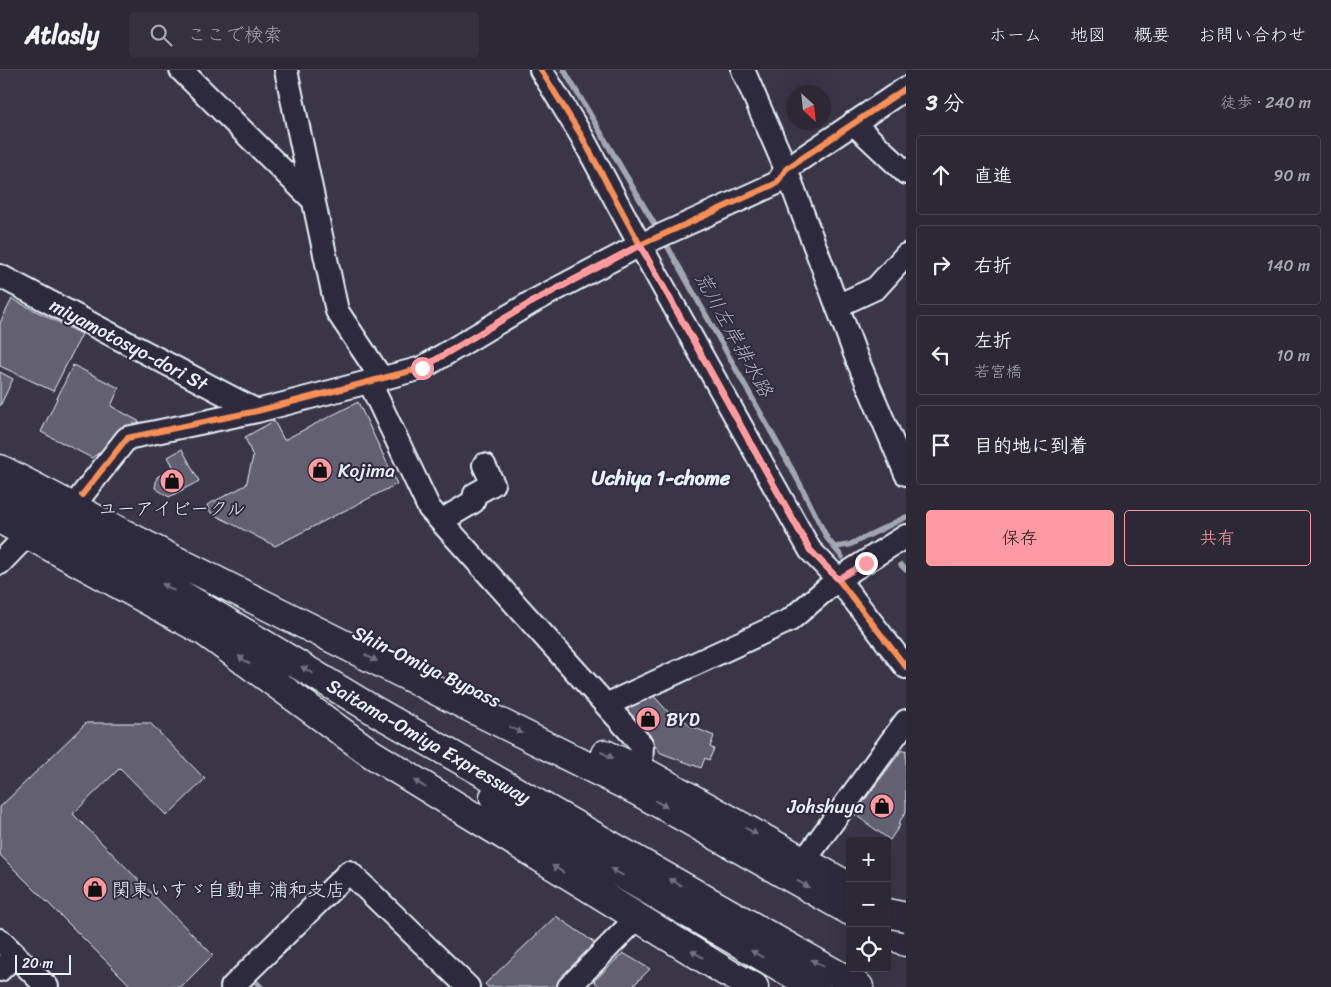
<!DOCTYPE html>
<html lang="ja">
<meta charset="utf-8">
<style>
:root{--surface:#2c2836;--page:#34303e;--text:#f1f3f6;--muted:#a6a6ad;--line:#484451;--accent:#ff9aa2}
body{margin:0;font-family:Sriracha,"Klee One",sans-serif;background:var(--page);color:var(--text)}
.controls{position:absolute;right:15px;bottom:15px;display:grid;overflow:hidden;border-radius:5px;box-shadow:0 5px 20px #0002}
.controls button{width:45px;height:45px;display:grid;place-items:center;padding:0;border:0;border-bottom:1px solid var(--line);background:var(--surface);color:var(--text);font:25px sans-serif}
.compass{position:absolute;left:786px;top:15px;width:45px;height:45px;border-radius:50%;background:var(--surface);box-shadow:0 5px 20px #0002;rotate:153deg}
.scale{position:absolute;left:15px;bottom:12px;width:56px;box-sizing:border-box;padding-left:5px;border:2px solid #e8f1f8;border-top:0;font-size:14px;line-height:18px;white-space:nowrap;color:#e8f1f8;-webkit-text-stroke:4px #2f2a3d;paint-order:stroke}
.stop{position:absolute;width:15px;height:15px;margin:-11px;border:4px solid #ff9aa2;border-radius:50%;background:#fff}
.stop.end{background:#ff9aa2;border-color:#fff;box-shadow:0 1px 5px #0008}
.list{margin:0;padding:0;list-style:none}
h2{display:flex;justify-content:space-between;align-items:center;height:65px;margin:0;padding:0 20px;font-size:21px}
h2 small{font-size:16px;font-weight:400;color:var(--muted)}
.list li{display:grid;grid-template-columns:32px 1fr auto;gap:15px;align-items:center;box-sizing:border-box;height:80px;margin:0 10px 10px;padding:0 10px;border:1px solid var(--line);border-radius:5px}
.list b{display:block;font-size:19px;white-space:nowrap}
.list p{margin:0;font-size:16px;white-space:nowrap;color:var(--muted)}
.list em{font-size:16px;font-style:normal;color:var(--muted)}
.actions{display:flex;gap:10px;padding:15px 20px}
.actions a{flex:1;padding:11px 0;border:1px solid var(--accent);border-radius:5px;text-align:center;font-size:18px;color:var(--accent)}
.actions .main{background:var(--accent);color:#111}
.icon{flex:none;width:28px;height:28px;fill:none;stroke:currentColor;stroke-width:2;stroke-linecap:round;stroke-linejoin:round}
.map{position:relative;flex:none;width:906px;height:917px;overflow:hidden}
header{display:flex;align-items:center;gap:30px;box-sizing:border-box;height:70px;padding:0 25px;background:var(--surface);border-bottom:1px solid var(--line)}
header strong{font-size:24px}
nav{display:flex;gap:28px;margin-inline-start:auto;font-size:18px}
.search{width:350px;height:45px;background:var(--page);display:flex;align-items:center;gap:12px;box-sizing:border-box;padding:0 18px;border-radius:5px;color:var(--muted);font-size:19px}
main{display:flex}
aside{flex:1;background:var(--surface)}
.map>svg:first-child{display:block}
</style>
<header>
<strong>Atlasly</strong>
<div class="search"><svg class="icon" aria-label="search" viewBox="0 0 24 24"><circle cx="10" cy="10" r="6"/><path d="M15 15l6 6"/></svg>ここで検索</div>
<nav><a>ホーム</a><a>地図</a><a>概要</a><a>お問い合わせ</a></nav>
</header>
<main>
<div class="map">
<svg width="906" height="917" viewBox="0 0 906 917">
<rect width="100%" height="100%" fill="#3a3648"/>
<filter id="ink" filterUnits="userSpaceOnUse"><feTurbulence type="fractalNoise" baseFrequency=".02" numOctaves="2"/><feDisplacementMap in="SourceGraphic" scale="10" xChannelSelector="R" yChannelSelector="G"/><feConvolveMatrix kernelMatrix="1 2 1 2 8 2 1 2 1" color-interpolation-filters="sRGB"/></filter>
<g filter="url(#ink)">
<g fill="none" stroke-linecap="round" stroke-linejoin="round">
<!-- stream -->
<path stroke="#a2a6b1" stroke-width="5.5" d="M 564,0 L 659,162
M 664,170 L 799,412 L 827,468 L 842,487
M 835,477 L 849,475 L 906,447
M 901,495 L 906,500
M 251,907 L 261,917"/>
</g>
<!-- building -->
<path fill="#636171" stroke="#e8f1f8" d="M 12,229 L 82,264 L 53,321 L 0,296 L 0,253 Z
M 73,295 L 119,318 L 111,336 L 140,352 L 92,388 L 41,362 Z
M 0,302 L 13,309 L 0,336 Z
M 358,332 L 397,414 L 275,476 L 211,443 L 207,435 L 246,415 L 253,387 L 245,367 L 274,351 L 284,370 Z
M 182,379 L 199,411 L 169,427 L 155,418 L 157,407 L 174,398 L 168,387 Z
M 651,623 L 670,644 L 674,641 L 691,656 L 714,666 L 710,677 L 714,679 L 709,690 L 705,688 L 701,698 L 661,683 L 625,642 L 642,626 Z
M 86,653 L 150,653 L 205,709 L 167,746 L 120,698 L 73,744 L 213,885 L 181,917 L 132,917 L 0,785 L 0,737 Z
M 902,680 L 905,682 L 906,680 L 906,742 L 898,754 L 900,755 L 890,770 L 854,744 Z
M 556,846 L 598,875 L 555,917 L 488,917 L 485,914 Z
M 623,883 L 650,899 L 632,917 L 600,917 L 594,911 Z"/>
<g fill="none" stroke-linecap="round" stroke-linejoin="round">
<defs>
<path id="minor" d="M 181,0 L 313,130
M 286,0 L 337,241 L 382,309
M 541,0 L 581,65 L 640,175 L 810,480 L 838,509 L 906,597
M 743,0 L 786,99 L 857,289 L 906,404
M 853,53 L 906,103
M 0,206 L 257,341
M 837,236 L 876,218 L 906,185
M 370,313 L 429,438 L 642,675 L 641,702
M 82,425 L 127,368 L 257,341 L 422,298 L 532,232 L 640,175 L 777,113 L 786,99 L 906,18
M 441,451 L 473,432 L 475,424 L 493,414 L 484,395
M 0,493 L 28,464
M 606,635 L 790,550 L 838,509 L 906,466
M 804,791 L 906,651
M 0,870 L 47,917
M 0,900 L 15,885
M 232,917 L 349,802 L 468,917
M 569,917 L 637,848"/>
<path id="highway" d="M 0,399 L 163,484 L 639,722 L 850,841
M 0,425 L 147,504 L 375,641 L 859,917
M 0,449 L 205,562 L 372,684 L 726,902 L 754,917
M 605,684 L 650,705 L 850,817
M 494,727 L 524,748 L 815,917
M 887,862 L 906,872"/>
</defs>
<!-- minor casing -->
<use href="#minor" stroke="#e8f1f8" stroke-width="26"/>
<!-- highway casing -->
<use href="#highway" stroke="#e8f1f8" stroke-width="31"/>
<!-- minor -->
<use href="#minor" stroke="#2f2a3d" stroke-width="22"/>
<!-- highway -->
<use href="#highway" stroke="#2f2a3d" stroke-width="28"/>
<defs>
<path id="highway-bridge" d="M 887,843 L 906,847"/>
</defs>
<!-- highway-bridge casing -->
<use href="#highway-bridge" stroke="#e8f1f8" stroke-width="31" stroke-linecap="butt"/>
<!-- highway-bridge -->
<use href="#highway-bridge" stroke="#2f2a3d" stroke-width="28"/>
<defs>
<path id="cycleway" d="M 541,0 L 581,65 L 640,175 L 810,480 L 838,509 L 906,597
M 82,425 L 127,368 L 257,341 L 422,298 L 532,232 L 640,175 L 777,113 L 786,99 L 906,18"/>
</defs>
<!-- cycleway casing -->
<use href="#cycleway" stroke="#2f2a3d" stroke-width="9"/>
<!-- cycleway -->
<use href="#cycleway" stroke="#f78f57" stroke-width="6"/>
</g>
<!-- one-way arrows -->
<defs><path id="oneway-solid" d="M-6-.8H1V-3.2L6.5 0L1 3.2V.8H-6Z" transform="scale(1.25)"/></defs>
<g fill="#70707e">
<use href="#oneway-solid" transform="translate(168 517) rotate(-149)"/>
<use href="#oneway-solid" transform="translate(371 588) rotate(27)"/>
<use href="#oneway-solid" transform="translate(244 590) rotate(-144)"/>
<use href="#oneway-solid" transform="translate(307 600) rotate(-149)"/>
<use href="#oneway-solid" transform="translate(516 660) rotate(27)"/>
<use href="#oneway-solid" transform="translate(607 685) rotate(26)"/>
<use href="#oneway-solid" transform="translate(420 714) rotate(-148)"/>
<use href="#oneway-solid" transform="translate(661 734) rotate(29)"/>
<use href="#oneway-solid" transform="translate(751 761) rotate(29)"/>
<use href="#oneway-solid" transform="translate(558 799) rotate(-148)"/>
<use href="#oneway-solid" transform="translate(617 802) rotate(-150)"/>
<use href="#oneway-solid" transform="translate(675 812) rotate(-150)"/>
<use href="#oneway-solid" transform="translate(803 814) rotate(29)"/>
<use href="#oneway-solid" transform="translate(697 884) rotate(-148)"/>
<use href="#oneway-solid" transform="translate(757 884) rotate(-150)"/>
<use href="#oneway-solid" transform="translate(817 893) rotate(-150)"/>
</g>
</g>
<g fill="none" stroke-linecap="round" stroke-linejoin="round" filter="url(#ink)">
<!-- route -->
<path stroke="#ff9aa2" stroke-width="6" d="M 422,298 L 532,232 L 640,175 L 810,480 L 838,509 L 866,493"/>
</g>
<!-- icons -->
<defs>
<symbol id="shop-disc" viewBox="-11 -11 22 22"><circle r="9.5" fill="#ff9aa2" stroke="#2f2a3d"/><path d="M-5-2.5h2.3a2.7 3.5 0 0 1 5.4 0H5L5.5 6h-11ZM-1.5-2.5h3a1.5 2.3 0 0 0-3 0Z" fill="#111"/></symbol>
</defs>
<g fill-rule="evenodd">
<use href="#shop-disc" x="306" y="386" width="28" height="28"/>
<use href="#shop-disc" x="158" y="397" width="28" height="28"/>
<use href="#shop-disc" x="634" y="635" width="28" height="28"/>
<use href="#shop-disc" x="868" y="722" width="28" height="28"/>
<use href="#shop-disc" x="81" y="805" width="28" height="28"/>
</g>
<g text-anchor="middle" stroke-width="4" stroke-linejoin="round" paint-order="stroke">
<!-- street labels -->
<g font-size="19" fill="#e8f1f8" stroke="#2f2a3d">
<text transform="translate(129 274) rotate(28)" y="7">miyamotosyo-dori St</text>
<text transform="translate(427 596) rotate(26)" y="7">Shin-Omiya Bypass</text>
<text transform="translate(429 671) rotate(30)" y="7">Saitama-Omiya Expressway</text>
</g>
<!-- poi labels -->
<g font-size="19" fill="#e8f1f8" stroke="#2f2a3d" text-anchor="start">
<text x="338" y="407">Kojima</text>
<text x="172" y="445" text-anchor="middle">ユーアイビークル</text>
<text x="666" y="656">BYD</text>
<text x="864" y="743" text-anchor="end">Johshuya</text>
<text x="112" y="826">関東いすゞ自動車 浦和支店</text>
</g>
<!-- water labels -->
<g font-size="20" font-style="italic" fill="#aeb2bd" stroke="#2f2a3d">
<text transform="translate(734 264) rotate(61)" y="7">荒川左岸排水路</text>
</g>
<!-- neighbourhood labels -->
<g font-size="20" font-weight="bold" fill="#e8f1f8" stroke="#2f2a3d">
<text x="661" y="415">Uchiya 1-chome</text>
</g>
</g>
</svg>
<div class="controls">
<button>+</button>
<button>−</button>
<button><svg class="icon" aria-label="locate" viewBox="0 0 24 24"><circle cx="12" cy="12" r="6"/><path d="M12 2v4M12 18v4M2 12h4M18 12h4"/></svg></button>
</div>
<svg class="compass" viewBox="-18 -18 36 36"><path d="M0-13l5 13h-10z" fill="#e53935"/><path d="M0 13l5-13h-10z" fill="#a6a6ad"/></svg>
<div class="scale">20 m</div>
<div class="stop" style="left:422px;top:298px"></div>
<div class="stop end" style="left:866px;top:493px"></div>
</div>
<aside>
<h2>3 分<small>徒歩 · 240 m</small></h2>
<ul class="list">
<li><svg class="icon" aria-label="ahead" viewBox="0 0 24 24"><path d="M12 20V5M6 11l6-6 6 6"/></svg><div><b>直進</b></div><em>90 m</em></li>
<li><svg class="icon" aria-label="right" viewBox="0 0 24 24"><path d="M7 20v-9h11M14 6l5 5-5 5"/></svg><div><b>右折</b></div><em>140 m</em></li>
<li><svg class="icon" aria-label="left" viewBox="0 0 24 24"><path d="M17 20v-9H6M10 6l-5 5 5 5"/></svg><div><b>左折</b><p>若宮橋</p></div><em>10 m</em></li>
<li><svg class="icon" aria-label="arrive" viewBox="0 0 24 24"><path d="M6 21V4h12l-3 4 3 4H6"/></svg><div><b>目的地に到着</b></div></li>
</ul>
<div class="actions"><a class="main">保存</a><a>共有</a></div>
</aside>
</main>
